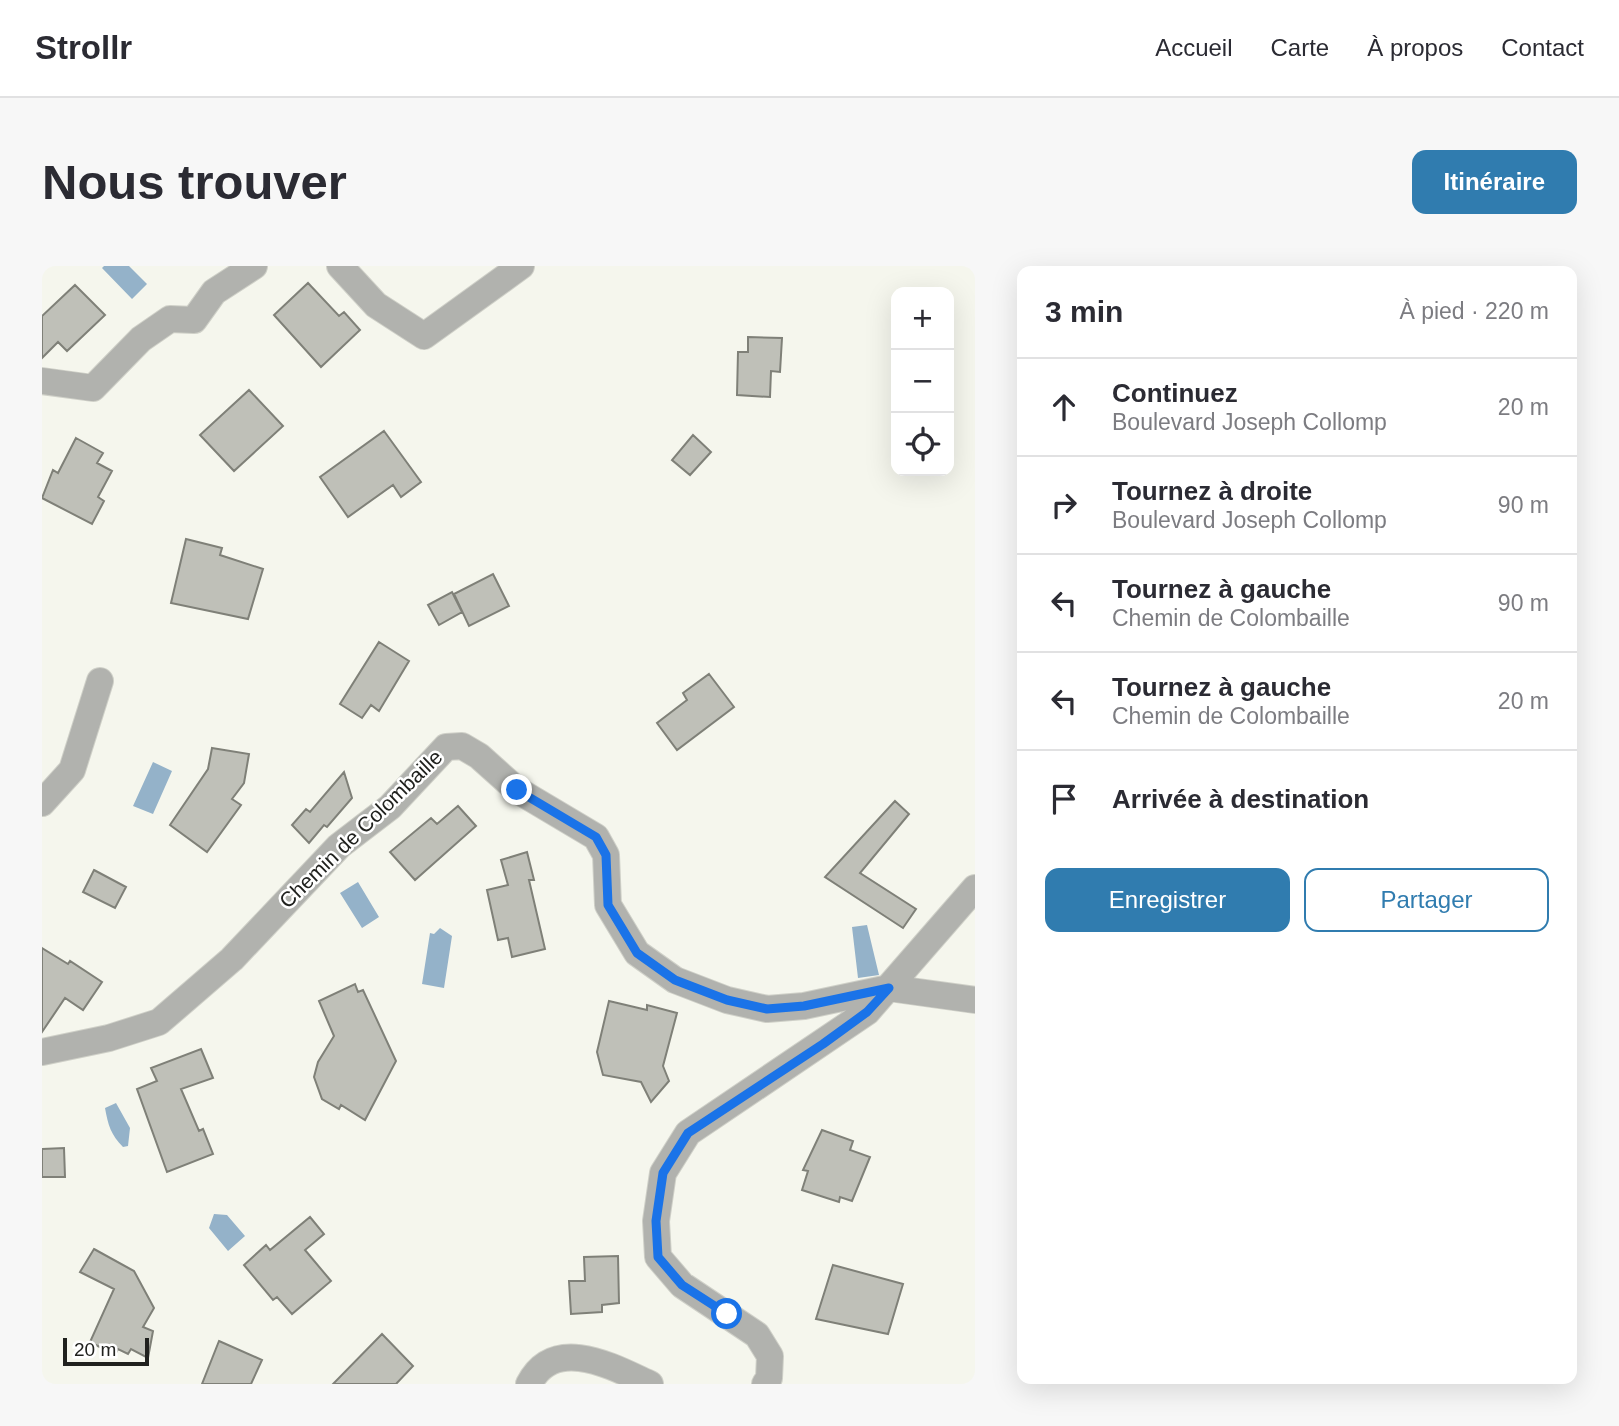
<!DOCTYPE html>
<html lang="fr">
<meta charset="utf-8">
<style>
:root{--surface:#fff;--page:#f7f7f7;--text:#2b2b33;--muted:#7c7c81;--line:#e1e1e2;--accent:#307caf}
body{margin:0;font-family:Helvetica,sans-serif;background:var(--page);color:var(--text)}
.controls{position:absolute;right:21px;top:21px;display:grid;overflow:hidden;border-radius:14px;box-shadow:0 7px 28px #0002}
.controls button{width:63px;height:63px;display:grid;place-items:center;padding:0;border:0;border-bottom:2px solid var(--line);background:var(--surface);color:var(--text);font:35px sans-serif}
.scale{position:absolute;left:21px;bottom:18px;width:86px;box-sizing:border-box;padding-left:7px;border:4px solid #20211e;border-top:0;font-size:19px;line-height:24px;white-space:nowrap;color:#20211e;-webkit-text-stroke:5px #fff;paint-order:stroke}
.stop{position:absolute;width:21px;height:21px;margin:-16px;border:5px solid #1a73e8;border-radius:50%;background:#fff}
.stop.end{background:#1a73e8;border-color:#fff;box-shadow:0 2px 7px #0008}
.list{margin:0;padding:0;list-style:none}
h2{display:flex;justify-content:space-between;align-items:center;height:91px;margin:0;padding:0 28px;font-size:30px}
h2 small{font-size:23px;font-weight:400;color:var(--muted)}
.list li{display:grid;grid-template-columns:46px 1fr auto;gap:21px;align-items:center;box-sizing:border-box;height:98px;padding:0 28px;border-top:2px solid var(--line)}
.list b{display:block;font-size:26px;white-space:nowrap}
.list p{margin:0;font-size:23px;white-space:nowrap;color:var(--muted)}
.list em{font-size:23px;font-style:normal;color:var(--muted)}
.actions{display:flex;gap:14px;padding:21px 28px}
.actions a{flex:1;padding:16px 0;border:2px solid var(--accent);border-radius:14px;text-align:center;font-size:24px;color:var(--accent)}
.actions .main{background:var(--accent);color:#fff}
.icon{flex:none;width:38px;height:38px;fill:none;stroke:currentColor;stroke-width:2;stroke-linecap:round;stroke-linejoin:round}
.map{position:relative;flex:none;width:933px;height:1118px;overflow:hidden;border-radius:14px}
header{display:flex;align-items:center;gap:42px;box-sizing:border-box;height:98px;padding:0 35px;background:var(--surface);border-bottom:2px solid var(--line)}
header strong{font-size:33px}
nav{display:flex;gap:38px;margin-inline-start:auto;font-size:24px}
.intro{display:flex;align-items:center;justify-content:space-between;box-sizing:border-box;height:168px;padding:0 42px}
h1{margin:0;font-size:49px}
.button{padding:18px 32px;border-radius:14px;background:var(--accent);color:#fff;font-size:24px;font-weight:700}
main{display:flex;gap:42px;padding:0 42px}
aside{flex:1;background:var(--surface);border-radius:14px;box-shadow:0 7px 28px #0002}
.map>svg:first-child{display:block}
</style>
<header>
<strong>Strollr</strong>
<nav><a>Accueil</a><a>Carte</a><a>À propos</a><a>Contact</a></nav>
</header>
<div class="intro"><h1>Nous trouver</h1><a class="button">Itinéraire</a></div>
<main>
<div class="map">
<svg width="933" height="1118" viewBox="0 0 933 1118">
<rect width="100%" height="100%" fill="#f5f6ed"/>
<!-- water -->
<path fill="#94b2c9" d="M 62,0 L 87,0 L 105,18 L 90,33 L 60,2 Z
M 111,496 L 130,505 L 111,548 L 91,540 Z
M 316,616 L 337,651 L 320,662 L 298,627 Z
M 825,659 L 837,709 L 816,712 L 810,661 Z
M 398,662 L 410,670 L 402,722 L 380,718 L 388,667 L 392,668 Z
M 74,837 L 88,862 L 86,880 L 81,881 C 69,869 66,859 63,842 Z
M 172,948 L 185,949 L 203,970 L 186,985 L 167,962 Z"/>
<!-- building -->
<path fill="#bfc0b8" stroke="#7f8078" stroke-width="2" d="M 266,17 L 297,50 L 302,46 L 318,64 L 279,101 L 232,49 Z
M 33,19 L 63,49 L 25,85 L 16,76 L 0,92 L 0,50 Z
M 706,71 L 740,72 L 738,106 L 729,105 L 728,131 L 695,129 L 696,86 L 706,86 Z
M 207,124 L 241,160 L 192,205 L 158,169 Z
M 342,165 L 379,216 L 359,231 L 351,219 L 306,251 L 278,211 Z
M 651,169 L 669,186 L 648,209 L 630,194 Z
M 34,172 L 61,187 L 55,197 L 70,205 L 56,231 L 62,235 L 50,258 L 0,232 L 11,204 L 16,207 Z
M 144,273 L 180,282 L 178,289 L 221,303 L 206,353 L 129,337 Z
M 451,308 L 467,340 L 427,360 L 412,328 Z
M 410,326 L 420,346 L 397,359 L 386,339 Z
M 337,376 L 367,395 L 337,445 L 329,439 L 320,452 L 298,438 Z
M 667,408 L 692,441 L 635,484 L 615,457 L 645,434 L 641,427 Z
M 170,482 L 207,488 L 202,517 L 190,533 L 199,539 L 165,586 L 128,559 L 166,503 Z
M 302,506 L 310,532 L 285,561 L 282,559 L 267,577 L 250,559 L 264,543 L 268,546 Z
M 853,535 L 867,548 L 818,607 L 874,643 L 861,662 L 783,611 Z
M 416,540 L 434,560 L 373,614 L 348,586 L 389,552 L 395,558 Z
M 485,586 L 492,614 L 487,614 L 503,683 L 470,691 L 466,672 L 456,674 L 445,624 L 466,619 L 459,594 Z
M 52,604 L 84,621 L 73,642 L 41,626 Z
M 0,682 L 26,698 L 28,695 L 60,716 L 41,744 L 23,732 L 0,766 Z
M 313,718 L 316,726 L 321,724 L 354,795 L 323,854 L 299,839 L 297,843 L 280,833 L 272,811 L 276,796 L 292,770 L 277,735 Z
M 567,735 L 605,744 L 605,739 L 635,747 L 621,800 L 627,815 L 609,836 L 599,816 L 561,809 L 555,786 Z
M 159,783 L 171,812 L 139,823 L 157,865 L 161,863 L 171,888 L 125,906 L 95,823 L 115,815 L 109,802 Z
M 780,864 L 811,875 L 808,884 L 828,891 L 810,935 L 798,931 L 797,936 L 760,924 L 766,905 L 761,904 Z
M 22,882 L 23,911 L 0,911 L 0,883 Z
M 268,951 L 282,968 L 263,984 L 289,1015 L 250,1048 L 235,1031 L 231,1034 L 202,999 L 224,979 L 228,984 Z
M 52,983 L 92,1005 L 112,1042 L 101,1061 L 111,1065 L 106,1092 L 89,1083 L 86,1088 L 76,1083 L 73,1089 L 48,1076 L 72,1023 L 38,1006 Z
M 576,990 L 577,1037 L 560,1039 L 560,1046 L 529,1048 L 527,1015 L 543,1015 L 542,991 Z
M 791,999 L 861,1018 L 846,1068 L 774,1053 Z
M 340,1068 L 371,1100 L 354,1118 L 291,1118 Z
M 177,1075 L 220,1094 L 209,1118 L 160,1118 Z"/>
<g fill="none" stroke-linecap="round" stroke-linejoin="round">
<defs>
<path id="minor" d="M 298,0 L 334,39 L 382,70 L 479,0
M 0,115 L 51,122 L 99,73 L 128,53 L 152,54 L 172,26 L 212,0
M 0,537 L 30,504 L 58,415
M 0,786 L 67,772 L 117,756 L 190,693 L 297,580 L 348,541 L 404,481 L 420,480 L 437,490 L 475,524 L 554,571 L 564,589 L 566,639 L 595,687 L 633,714 L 685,734 L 725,743 L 762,740 L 847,722 L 933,734
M 487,1118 C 513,1068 571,1101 608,1118
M 723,1118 L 727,1112 L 728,1090 L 715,1069 L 640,1019 L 616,991 L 614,955 L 621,907 L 646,867 L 825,746 L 933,622"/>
</defs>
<!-- minor casing -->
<use href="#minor" stroke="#cfd0c8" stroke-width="28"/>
<!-- minor -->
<use href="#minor" stroke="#b1b2ae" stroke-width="26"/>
</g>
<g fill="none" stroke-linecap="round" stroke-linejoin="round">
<!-- route -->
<path stroke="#1a73e8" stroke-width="9" d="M 475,524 L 554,571 L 564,589 L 566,639 L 595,687 L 633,714 L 685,734 L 725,743 L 762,740 L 847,722 L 825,746 L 781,778 L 646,867 L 621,907 L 614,955 L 616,991 L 640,1019 L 685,1048"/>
</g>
<g text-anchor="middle" stroke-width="5" stroke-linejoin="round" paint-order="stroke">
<!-- street labels -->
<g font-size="21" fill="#20211e" stroke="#fff">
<text transform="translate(319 563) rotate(-44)" y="7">Chemin de Colombaille</text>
</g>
</g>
</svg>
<div class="controls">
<button>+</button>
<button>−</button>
<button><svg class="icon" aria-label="locate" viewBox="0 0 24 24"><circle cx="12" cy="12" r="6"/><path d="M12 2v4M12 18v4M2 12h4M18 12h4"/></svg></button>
</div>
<div class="scale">20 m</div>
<div class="stop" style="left:685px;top:1048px"></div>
<div class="stop end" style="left:475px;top:524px"></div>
</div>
<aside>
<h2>3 min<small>À pied · 220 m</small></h2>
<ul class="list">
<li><svg class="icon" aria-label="ahead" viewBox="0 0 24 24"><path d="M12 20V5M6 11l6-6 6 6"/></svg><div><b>Continuez</b><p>Boulevard Joseph Collomp</p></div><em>20 m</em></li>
<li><svg class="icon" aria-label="right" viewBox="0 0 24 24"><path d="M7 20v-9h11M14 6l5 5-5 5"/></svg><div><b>Tournez à droite</b><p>Boulevard Joseph Collomp</p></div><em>90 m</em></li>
<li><svg class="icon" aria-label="left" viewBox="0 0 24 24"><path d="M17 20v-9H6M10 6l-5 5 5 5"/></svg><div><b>Tournez à gauche</b><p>Chemin de Colombaille</p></div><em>90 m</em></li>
<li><svg class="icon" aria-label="left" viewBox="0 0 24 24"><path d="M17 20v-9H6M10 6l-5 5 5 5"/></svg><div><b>Tournez à gauche</b><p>Chemin de Colombaille</p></div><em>20 m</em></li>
<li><svg class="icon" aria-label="arrive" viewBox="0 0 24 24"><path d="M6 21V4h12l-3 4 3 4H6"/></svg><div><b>Arrivée à destination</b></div></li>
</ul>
<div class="actions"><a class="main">Enregistrer</a><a>Partager</a></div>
</aside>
</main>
